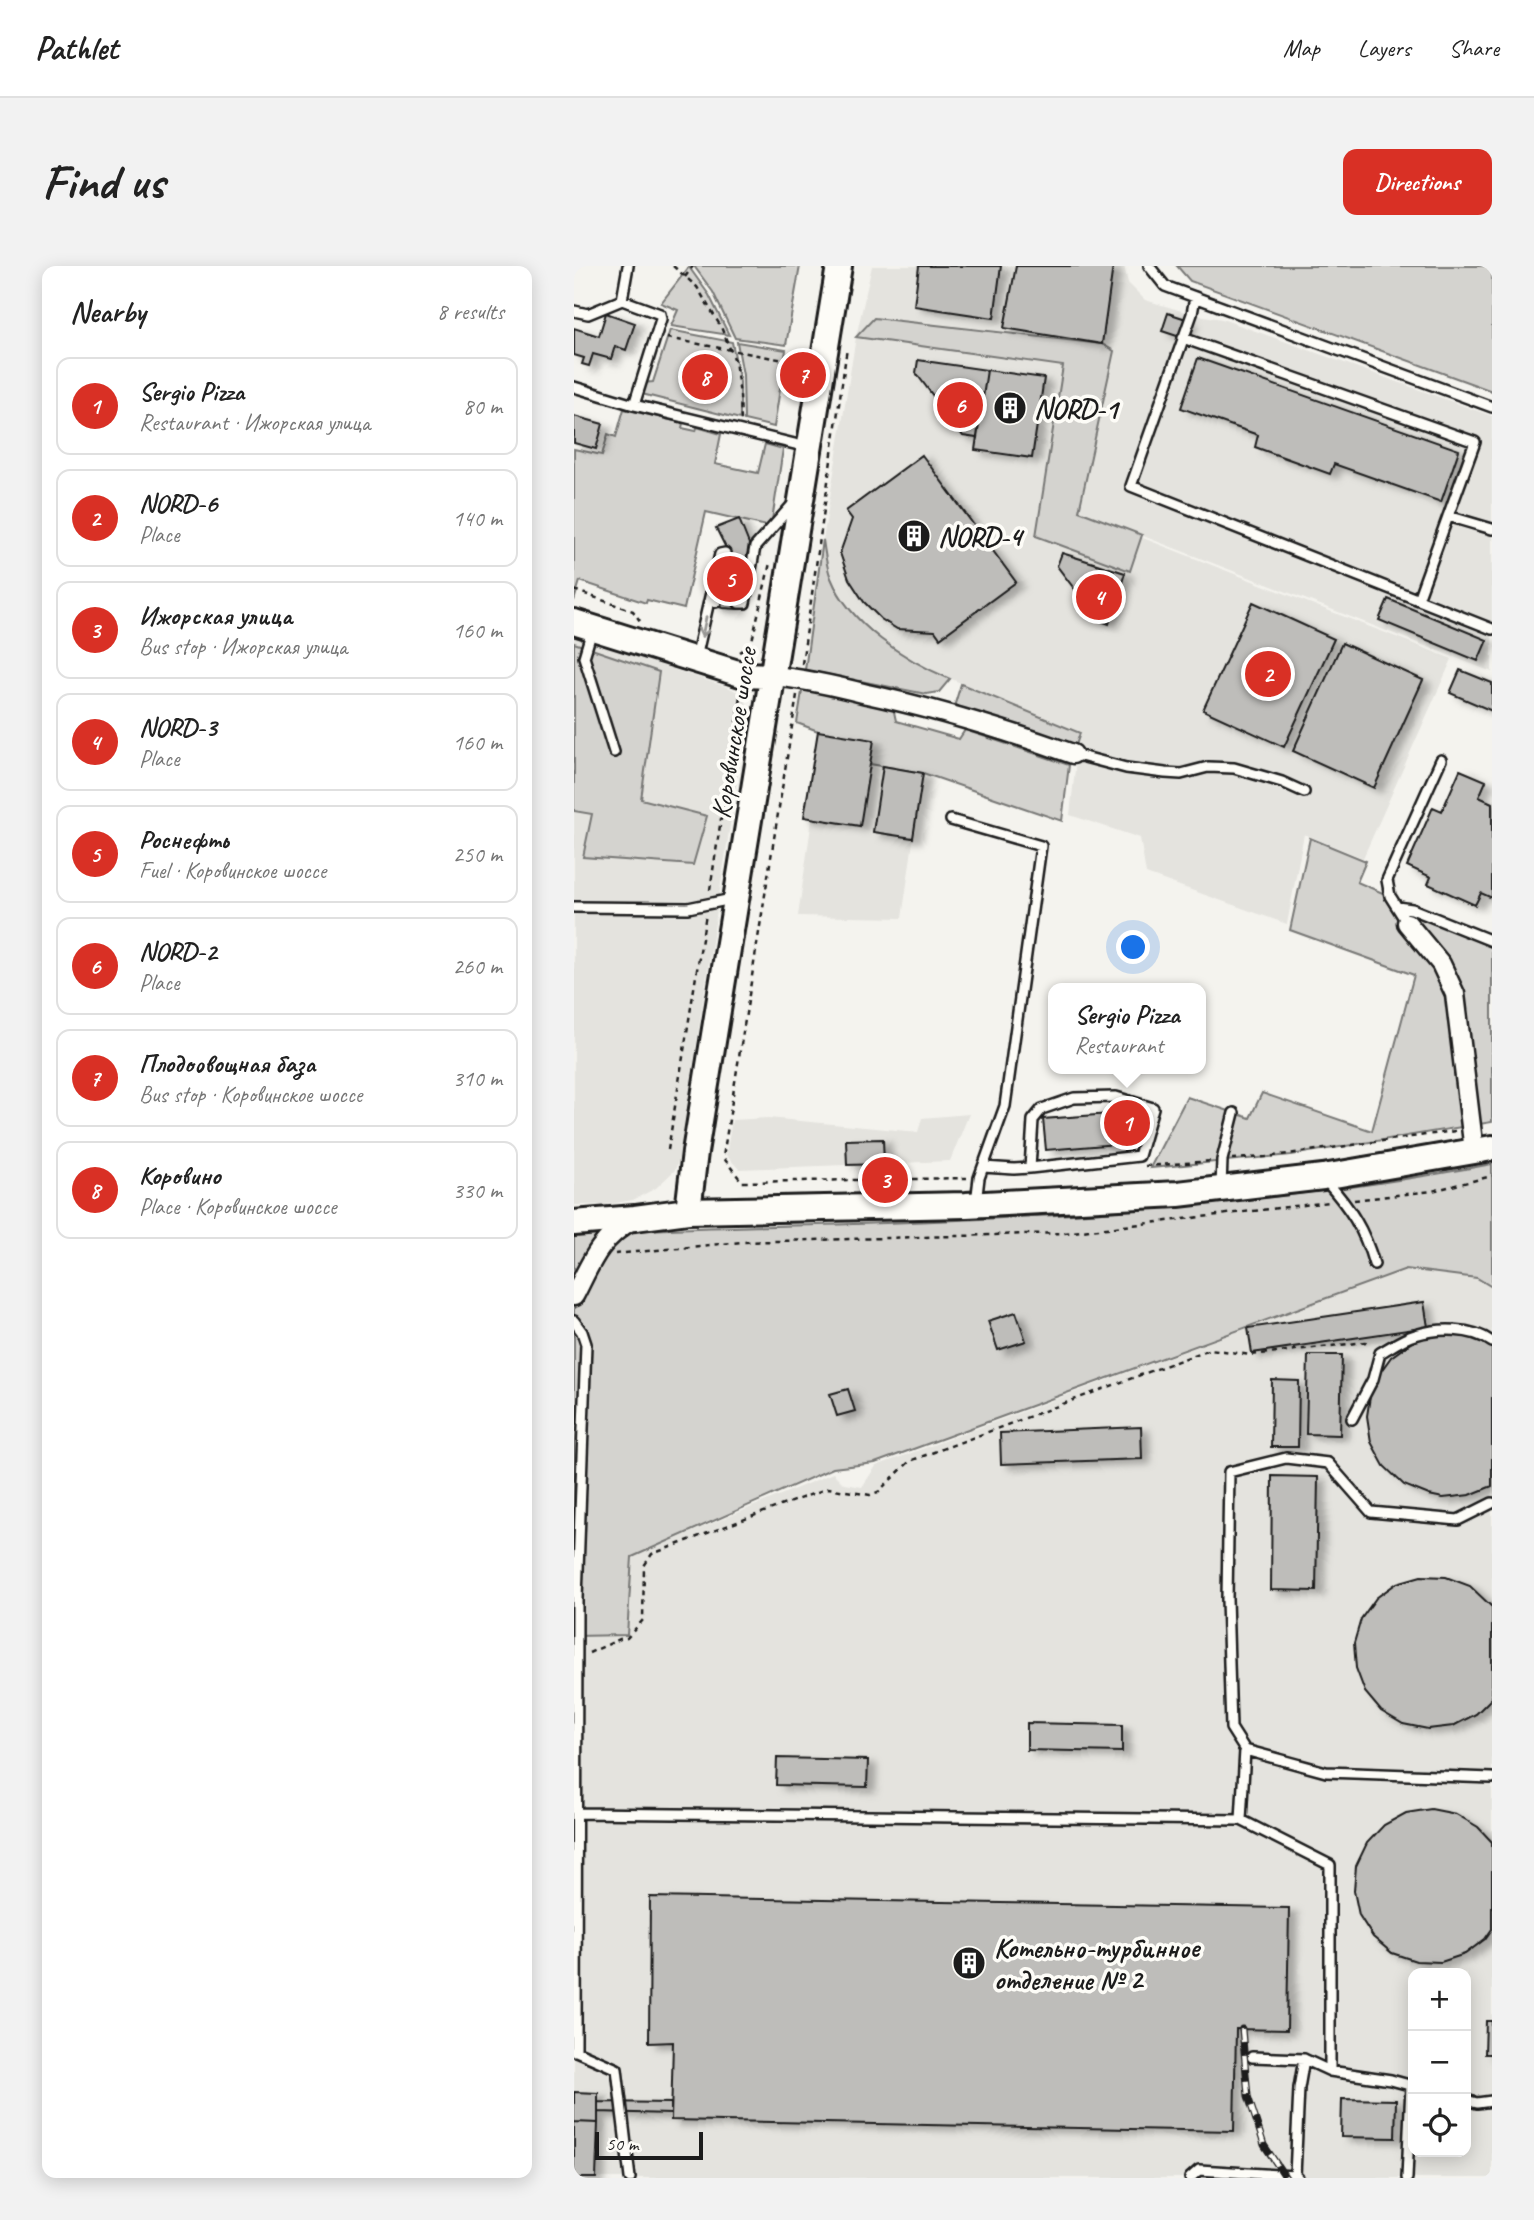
<!DOCTYPE html>
<meta charset="utf-8">
<style>
:root{--surface:#fff;--page:#f2f2f2;--text:#222;--muted:#767676;--line:#e0e0e0;--accent:#d93025}
body{margin:0;font-family:Caveat,sans-serif;background:var(--page);color:var(--text)}
.controls{position:absolute;right:21px;bottom:21px;display:grid;overflow:hidden;border-radius:14px;box-shadow:0 4px 18px #0003}
.controls button{width:63px;height:63px;display:grid;place-items:center;padding:0;border:0;border-bottom:2px solid var(--line);background:var(--surface);color:var(--text);font:35px sans-serif}
.scale{position:absolute;left:21px;bottom:18px;width:108px;box-sizing:border-box;padding-left:7px;border:4px solid #1c1c1c;border-top:0;font-size:19px;line-height:24px;white-space:nowrap;color:#1c1c1c;-webkit-text-stroke:5px #fdfcf7;paint-order:stroke}
.you{position:absolute;left:560px;top:682px;width:24px;height:24px;margin:-18px;border:5px solid #fff;border-radius:50%;background:#1a73e8;box-shadow:0 0 0 10px #1a73e833}
.badge{display:grid;place-items:center;width:46px;height:46px;border-radius:50%;background:var(--accent);color:#fff;font-size:23px;font-weight:700}
.pin{position:absolute;translate:-50% -50%;border:4px solid #fff;box-shadow:0 2px 7px #0006}
.popup{position:absolute;left:474px;top:717px;width:158px;height:91px;box-sizing:border-box;display:grid;place-content:center;border-radius:14px;background:var(--surface);filter:drop-shadow(0 2px 5px #0005);font-size:23px;white-space:nowrap;color:var(--muted)}
.popup b{font-size:26px;color:var(--text)}
.popup::after{content:'';position:absolute;left:50%;top:100%;margin-left:-14px;border:14px solid transparent;border-top-color:var(--surface)}
.list{margin:0;padding:0;list-style:none}
h2{display:flex;justify-content:space-between;align-items:center;height:91px;margin:0;padding:0 28px;font-size:30px}
h2 small{font-size:23px;font-weight:400;color:var(--muted)}
.list li{display:grid;grid-template-columns:46px 1fr auto;gap:21px;align-items:center;box-sizing:border-box;height:98px;margin:0 14px 14px;padding:0 14px;border:2px solid var(--line);border-radius:14px}
.list b{display:block;font-size:26px;white-space:nowrap}
.list p{margin:0;font-size:23px;white-space:nowrap;color:var(--muted)}
.list em{font-size:23px;font-style:normal;color:var(--muted)}
.icon{flex:none;width:38px;height:38px;fill:none;stroke:currentColor;stroke-width:2;stroke-linecap:round;stroke-linejoin:round}
.map{position:relative;flex:none;width:918px;height:1912px;overflow:hidden;border-radius:14px}
header{display:flex;align-items:center;gap:42px;box-sizing:border-box;height:98px;padding:0 35px;background:var(--surface);border-bottom:2px solid var(--line)}
header strong{font-size:33px}
nav{display:flex;gap:38px;margin-inline-start:auto;font-size:24px}
.intro{display:flex;align-items:center;justify-content:space-between;box-sizing:border-box;height:168px;padding:0 42px}
h1{margin:0;font-size:49px}
.button{padding:18px 32px;border-radius:14px;background:var(--accent);color:#fff;font-size:24px;font-weight:700}
main{display:flex;gap:42px;padding:0 42px}
aside{flex:1;background:var(--surface);border-radius:14px;box-shadow:0 4px 18px #0003}
.map>svg:first-child{display:block}
</style>
<header>
<strong>Pathlet</strong>
<nav><a>Map</a><a>Layers</a><a>Share</a></nav>
</header>
<div class="intro"><h1>Find us</h1><a class="button">Directions</a></div>
<main>
<aside>
<h2>Nearby<small>8 results</small></h2>
<ul class="list">
<li><span class="badge">1</span><div><b>Sergio Pizza</b><p>Restaurant · Ижорская улица</p></div><em>80 m</em></li>
<li><span class="badge">2</span><div><b>NORD-6</b><p>Place</p></div><em>140 m</em></li>
<li><span class="badge">3</span><div><b>Ижорская улица</b><p>Bus stop · Ижорская улица</p></div><em>160 m</em></li>
<li><span class="badge">4</span><div><b>NORD-3</b><p>Place</p></div><em>160 m</em></li>
<li><span class="badge">5</span><div><b>Роснефть</b><p>Fuel · Коровинское шоссе</p></div><em>250 m</em></li>
<li><span class="badge">6</span><div><b>NORD-2</b><p>Place</p></div><em>260 m</em></li>
<li><span class="badge">7</span><div><b>Плодоовощная база</b><p>Bus stop · Коровинское шоссе</p></div><em>310 m</em></li>
<li><span class="badge">8</span><div><b>Коровино</b><p>Place · Коровинское шоссе</p></div><em>330 m</em></li>
</ul>
</aside>
<div class="map">
<svg width="918" height="1912" viewBox="0 0 918 1912">
<defs>
<filter id="shadow"><feDropShadow dx="8" dy="4.5" stdDeviation="3.5" flood-color="#0004"/></filter>
</defs>
<rect width="100%" height="100%" fill="#f4f3ee"/>
<filter id="ink" filterUnits="userSpaceOnUse"><feTurbulence type="fractalNoise" baseFrequency=".0143" numOctaves="2"/><feDisplacementMap in="SourceGraphic" scale="14" xChannelSelector="R" yChannelSelector="G"/><feConvolveMatrix kernelMatrix="1 2 1 2 8 2 1 2 1" color-interpolation-filters="sRGB"/></filter>
<g filter="url(#ink)">
<!-- built -->
<path fill="#e4e3de" fill-rule="evenodd" d="M 298,0 L 550,0 L 554,17 L 571,34 L 618,48 L 648,53 L 918,150 L 918,406 L 505,245 L 541,82 L 472,234 L 878,393 L 789,592 L 730,568 L 713,658 L 572,608 L 566,572 L 496,549 L 505,467 L 349,401 L 311,376 L 281,348 L 262,323 L 256,311 L 249,274 L 282,71 Z
M 0,370 L 156,422 L 169,429 L 174,441 L 105,893 L 101,904 L 82,922 L 59,934 L 31,939 L 0,939 Z
M 244,465 L 296,498 L 349,507 L 328,652 L 224,650 L 238,553 L 230,551 Z
M 395,848 L 376,895 L 165,903 L 152,889 L 158,854 L 194,852 L 344,866 L 348,852 Z
M 832,1003 L 903,1012 L 918,1021 L 918,1912 L 0,1912 L 0,1370 L 53,1368 L 58,1291 L 259,1207 L 270,1218 L 288,1221 L 302,1200 ZM 839,1707 L 892,1707 L 892,1886 L 839,1886 Z"/>
<!-- green -->
<path fill="#d4d3cf" stroke="#787876" stroke-width="2" d="M 120,0 L 226,0 L 212,79 L 161,72 L 139,26 Z
M 603,0 L 918,0 L 918,125 L 616,15 Z
M 115,1 L 135,29 L 155,69 L 97,60 L 104,44 L 87,37 Z
M 300,52 L 528,78 L 540,85 L 505,245 L 568,269 L 556,305 L 462,270 L 489,100 L 282,71 Z
M 96,64 L 158,76 L 166,116 L 166,153 L 64,127 L 68,117 L 79,116 Z
M 163,76 L 212,84 L 200,161 L 170,154 L 169,109 Z
M 50,143 L 109,157 L 108,162 L 122,165 L 123,161 L 147,168 L 141,198 L 184,207 L 191,178 L 209,183 L 197,261 L 132,246 L 110,343 L 73,334 L 72,337 L 6,315 L 0,335 L 0,183 L 28,189 L 34,168 L 42,171 Z
M 249,274 C 251,286 252,300 257,312 C 276,359 331,394 376,413 L 365,426 L 352,428 L 231,404 Z
M 0,377 L 85,406 L 67,533 L 133,550 L 119,599 L 9,591 L 18,548 L 0,545 Z
M 387,418 L 506,467 L 500,485 L 380,441 Z
M 229,419 L 319,441 L 322,455 L 385,473 L 391,464 L 495,499 L 488,555 L 349,507 L 296,498 L 244,465 L 223,457 Z
M 736,572 L 792,595 L 783,616 L 918,674 L 918,856 L 717,889 L 576,902 L 613,831 L 676,852 L 688,827 L 798,865 L 840,709 L 716,664 Z
M 918,898 L 918,1021 L 903,1012 L 832,1003 L 301,1197 L 259,1202 L 58,1291 L 53,1369 L 0,1370 L 0,968 C 104,960 208,961 312,957 C 515,950 718,936 918,898 Z"/>
<!-- building -->
<path fill="#bebdba" stroke="#1c1c1c" stroke-width="2" filter="url(#shadow)" d="M 345,0 L 427,0 L 420,52 L 340,40 Z
M 442,0 L 539,0 L 528,78 L 430,62 Z
M 32,47 L 61,57 L 52,84 L 41,80 L 37,93 L 19,88 L 15,100 L 8,98 L 10,92 L 0,89 L 0,62 L 25,70 Z
M 594,47 L 615,54 L 609,72 L 588,65 Z
M 624,92 L 885,184 L 867,236 L 760,198 L 756,208 L 681,181 L 684,169 L 607,142 Z
M 344,94 L 413,104 L 403,172 L 389,170 L 342,107 Z
M 413,104 L 470,112 L 458,192 L 401,184 Z
M 0,150 L 29,158 L 22,183 L 0,177 Z
M 348,189 L 442,316 L 366,372 L 361,365 L 323,363 L 307,353 L 290,336 L 275,313 L 266,287 L 278,253 L 272,245 Z
M 165,253 L 175,278 L 164,343 L 149,342 L 141,340 L 152,282 L 142,262 Z
M 488,287 L 551,307 L 535,358 L 524,354 L 483,300 Z
M 814,333 L 913,374 L 904,395 L 805,354 Z
M 679,336 L 760,373 L 710,481 L 629,444 Z
M 768,377 L 849,414 L 800,522 L 719,485 Z
M 886,404 L 918,417 L 918,445 L 876,427 Z
M 244,465 L 300,474 L 286,560 L 230,551 Z
M 309,500 L 349,507 L 339,572 L 299,566 Z
M 886,504 L 912,515 L 905,531 L 918,537 L 918,632 L 907,627 L 901,639 L 854,618 L 857,611 L 833,600 L 859,541 L 868,545 Z
M 563,846 L 562,862 L 558,869 L 543,878 L 472,884 L 469,853 Z
M 309,873 L 310,898 L 273,899 L 272,874 Z
M 850,1036 L 854,1061 L 678,1087 L 674,1062 Z
M 442,1046 L 452,1075 L 424,1084 L 414,1055 Z
M 878,1067 L 905,1073 L 918,1079 L 918,1220 L 896,1229 L 869,1232 L 855,1229 L 830,1219 L 810,1200 L 797,1176 L 793,1150 L 797,1124 L 802,1112 L 817,1091 L 838,1076 L 851,1071 Z
M 734,1089 L 768,1089 L 766,1169 L 732,1168 Z
M 698,1114 L 725,1115 L 724,1181 L 697,1181 Z
M 274,1123 L 281,1145 L 263,1150 L 256,1128 Z
M 567,1161 L 568,1193 L 427,1198 L 426,1167 Z
M 698,1210 L 744,1211 L 742,1325 L 697,1324 Z
M 847,1310 L 872,1311 L 896,1320 L 918,1341 L 918,1432 L 902,1448 L 879,1460 L 854,1463 L 829,1458 L 807,1445 L 791,1426 L 782,1402 L 780,1377 L 787,1353 L 802,1332 L 823,1317 Z
M 453,1457 L 548,1459 L 548,1486 L 453,1484 Z
M 203,1492 L 294,1494 L 293,1521 L 202,1519 Z
M 857,1543 L 882,1548 L 904,1561 L 918,1576 L 918,1663 L 911,1673 L 891,1688 L 867,1696 L 842,1695 L 818,1687 L 799,1671 L 785,1649 L 780,1625 L 782,1600 L 793,1577 L 810,1559 L 832,1547 Z
M 76,1631 L 715,1642 L 713,1764 L 662,1763 L 660,1865 L 97,1854 L 99,1776 L 75,1777 Z
M 912,1755 L 918,1755 L 918,1788 L 911,1788 Z
M 0,1826 L 24,1827 L 24,1857 L 0,1856 Z
M 768,1833 L 822,1834 L 821,1872 L 767,1871 Z
M 24,1836 L 97,1837 L 97,1848 L 24,1846 Z
M 0,1856 L 24,1857 L 22,1912 L 0,1912 Z"/>
<g fill="none" stroke-linecap="round" stroke-linejoin="round">
<defs>
<path id="lane" d="M 54,0 L 48,34 L 86,48 L 87,53 L 60,139 L 233,181
M 575,0 L 591,20 L 918,141
M 621,31 L 618,48 L 557,220 L 918,363
M 0,45 L 14,48 L 48,34
M 609,72 L 901,176 L 844,333
M 0,121 L 60,139
M 874,250 L 918,263
M 135,335 L 146,288 L 151,287
M 165,337 L 171,337 L 181,281 L 220,237
M 18,364 L 10,391 L 40,486
M 122,392 L 135,335 L 142,336
M 499,488 L 552,502 L 591,507 L 607,508 L 634,501 L 660,502 L 708,516 L 730,526
M 377,554 L 467,580 L 431,840 L 405,912 L 402,937
M 0,641 L 114,642 L 158,633
M 823,641 L 838,643 L 918,675
M 833,657 L 816,630 L 813,614 L 867,494
M 409,901 L 440,903 L 456,902 L 565,890 L 579,842 L 542,831 L 500,832 L 468,843 L 459,854 L 456,902
M 752,915 C 776,942 790,963 800,998
M 647,921 L 648,894 L 660,847
M 0,1055 L 8,1066 L 12,1078 L 3,1333 L 2,1785 L 0,1785
M 778,1153 L 799,1113 L 806,1087 C 817,1081 829,1072 841,1069 C 864,1062 898,1061 918,1076
M 671,1484 L 657,1462 L 653,1333 L 655,1206 L 712,1192 L 754,1197 L 797,1246 L 884,1254 L 918,1237
M 3,1547 L 667,1554 L 756,1599 L 756,1805 L 817,1814 L 839,1820
M 667,1554 L 671,1484 L 752,1506 L 918,1512
M 2,1785 L 43,1803 L 56,1912
M 678,1791 L 730,1793 L 756,1805
M 892,1834 L 903,1837 L 918,1835
M 616,1912 L 625,1904 L 721,1910
M 724,1912 L 721,1910 L 725,1822 L 730,1793
M 833,1912 L 837,1819"/>
<path id="street" d="M 199,410 C 231,413 262,420 293,428 C 363,443 431,464 499,488
M 833,657 L 867,698 L 881,728 L 900,885
M 0,1030 C 17,997 24,974 58,954"/>
<path id="secondary" d="M 0,356 L 170,409 L 199,410
M 114,945 L 121,886 L 265,0
M 0,957 L 61,952 L 114,945 L 392,939 L 604,928 L 749,911 L 918,882"/>
</defs>
<!-- lane casing -->
<use href="#lane" stroke="#1c1c1c" stroke-width="14"/>
<!-- street casing -->
<use href="#street" stroke="#1c1c1c" stroke-width="23"/>
<!-- secondary casing -->
<use href="#secondary" stroke="#1c1c1c" stroke-width="30"/>
<!-- path -->
<path stroke="#1c1c1c" stroke-width="2.5" stroke-dasharray="5 5" stroke-linecap="butt" d="M 99,0 L 123,21 L 147,61 L 161,95 L 166,129 L 167,155
M 111,11 L 119,0
M 93,72 L 231,98
M 0,324 L 59,345 L 66,355
M 166,386 L 177,379 L 196,297
M 228,398 L 273,82
M 223,429 L 149,891 L 168,916 L 393,912
M 136,624 L 166,430
M 94,884 L 132,648
M 658,893 L 692,891 L 881,865
M 571,900 L 638,895
M 780,934 L 858,925 L 918,910
M 41,988 L 168,976 L 490,967 L 756,936
M 15,1387 L 46,1373 L 53,1372 L 69,1354 L 70,1300 L 78,1288 L 254,1222 L 296,1229 L 304,1226 L 336,1195 L 636,1083 L 677,1089 L 792,1076 L 796,1079"/>
<!-- lane -->
<use href="#lane" stroke="#fdfcf7" stroke-width="9"/>
<!-- street -->
<use href="#street" stroke="#fdfcf7" stroke-width="18"/>
<!-- secondary -->
<use href="#secondary" stroke="#fdfcf7" stroke-width="24"/>
<defs>
<path id="rail" d="M 668,1763 L 674,1830 L 690,1879 L 712,1912"/>
</defs>
<!-- rail casing -->
<use href="#rail" stroke="#1c1c1c" stroke-width="7"/>
<!-- rail -->
<use href="#rail" stroke="#fdfcf7" stroke-width="4.5" stroke-dasharray="13" stroke-linecap="butt"/>
</g>
<!-- one-way arrows -->
<defs><path id="oneway-shaft" d="M-6 0H5M1.5-3L5.5 0L1.5 3" fill="none" stroke-width="1.6" stroke-linecap="round" stroke-linejoin="round" transform="scale(1.75)"/></defs>
<use stroke="#989794" href="#oneway-shaft" transform="translate(130 361) rotate(102)"/>
</g>
<!-- icons -->
<defs>
<symbol id="building-disc" viewBox="-11 -11 22 22"><circle r="9.5" fill="#1c1c1c" stroke="#fdfcf7"/><path d="M-4-6H4V6H1V3H-1V6H-4ZM-2.5-4.3h1.7v1.8h-1.7ZM.8-4.3h1.7v1.8H.8ZM-2.5-1h1.7V.8h-1.7ZM.8-1h1.7V.8H.8Z" fill="#fff"/></symbol>
</defs>
<g fill-rule="evenodd">
<use href="#building-disc" x="417" y="123" width="38" height="38"/>
<use href="#building-disc" x="321" y="251" width="38" height="38"/>
<use href="#building-disc" x="376" y="1678" width="38" height="38"/>
</g>
<g text-anchor="middle" stroke-width="7" stroke-linejoin="round" paint-order="stroke">
<!-- poi labels -->
<g font-size="28" font-weight="bold" fill="#1c1c1c" stroke="#fdfcf7" text-anchor="start">
<text x="460" y="152">NORD-1</text>
<text x="364" y="280">NORD-4</text>
<text x="420" y="1691">Котельно-турбинное<tspan x="420" dy="32">отделение № 2</tspan></text>
</g>
<!-- street labels -->
<g font-size="28" fill="#1c1c1c" stroke="#fdfcf7">
<text transform="translate(159 467) rotate(-81)" y="10">Коровинское шоссе</text>
</g>
</g>
</svg>
<div class="controls">
<button>+</button>
<button>−</button>
<button><svg class="icon" aria-label="locate" viewBox="0 0 24 24"><circle cx="12" cy="12" r="6"/><path d="M12 2v4M12 18v4M2 12h4M18 12h4"/></svg></button>
</div>
<div class="scale">50 m</div>
<div class="you"></div>
<div class="pin badge" style="left:553px;top:857px">1</div>
<div class="popup"><b>Sergio Pizza</b>Restaurant</div>
<div class="pin badge" style="left:694px;top:408px">2</div>
<div class="pin badge" style="left:311px;top:914px">3</div>
<div class="pin badge" style="left:525px;top:331px">4</div>
<div class="pin badge" style="left:156px;top:313px">5</div>
<div class="pin badge" style="left:386px;top:139px">6</div>
<div class="pin badge" style="left:229px;top:109px">7</div>
<div class="pin badge" style="left:131px;top:111px">8</div>
</div>
</main>
